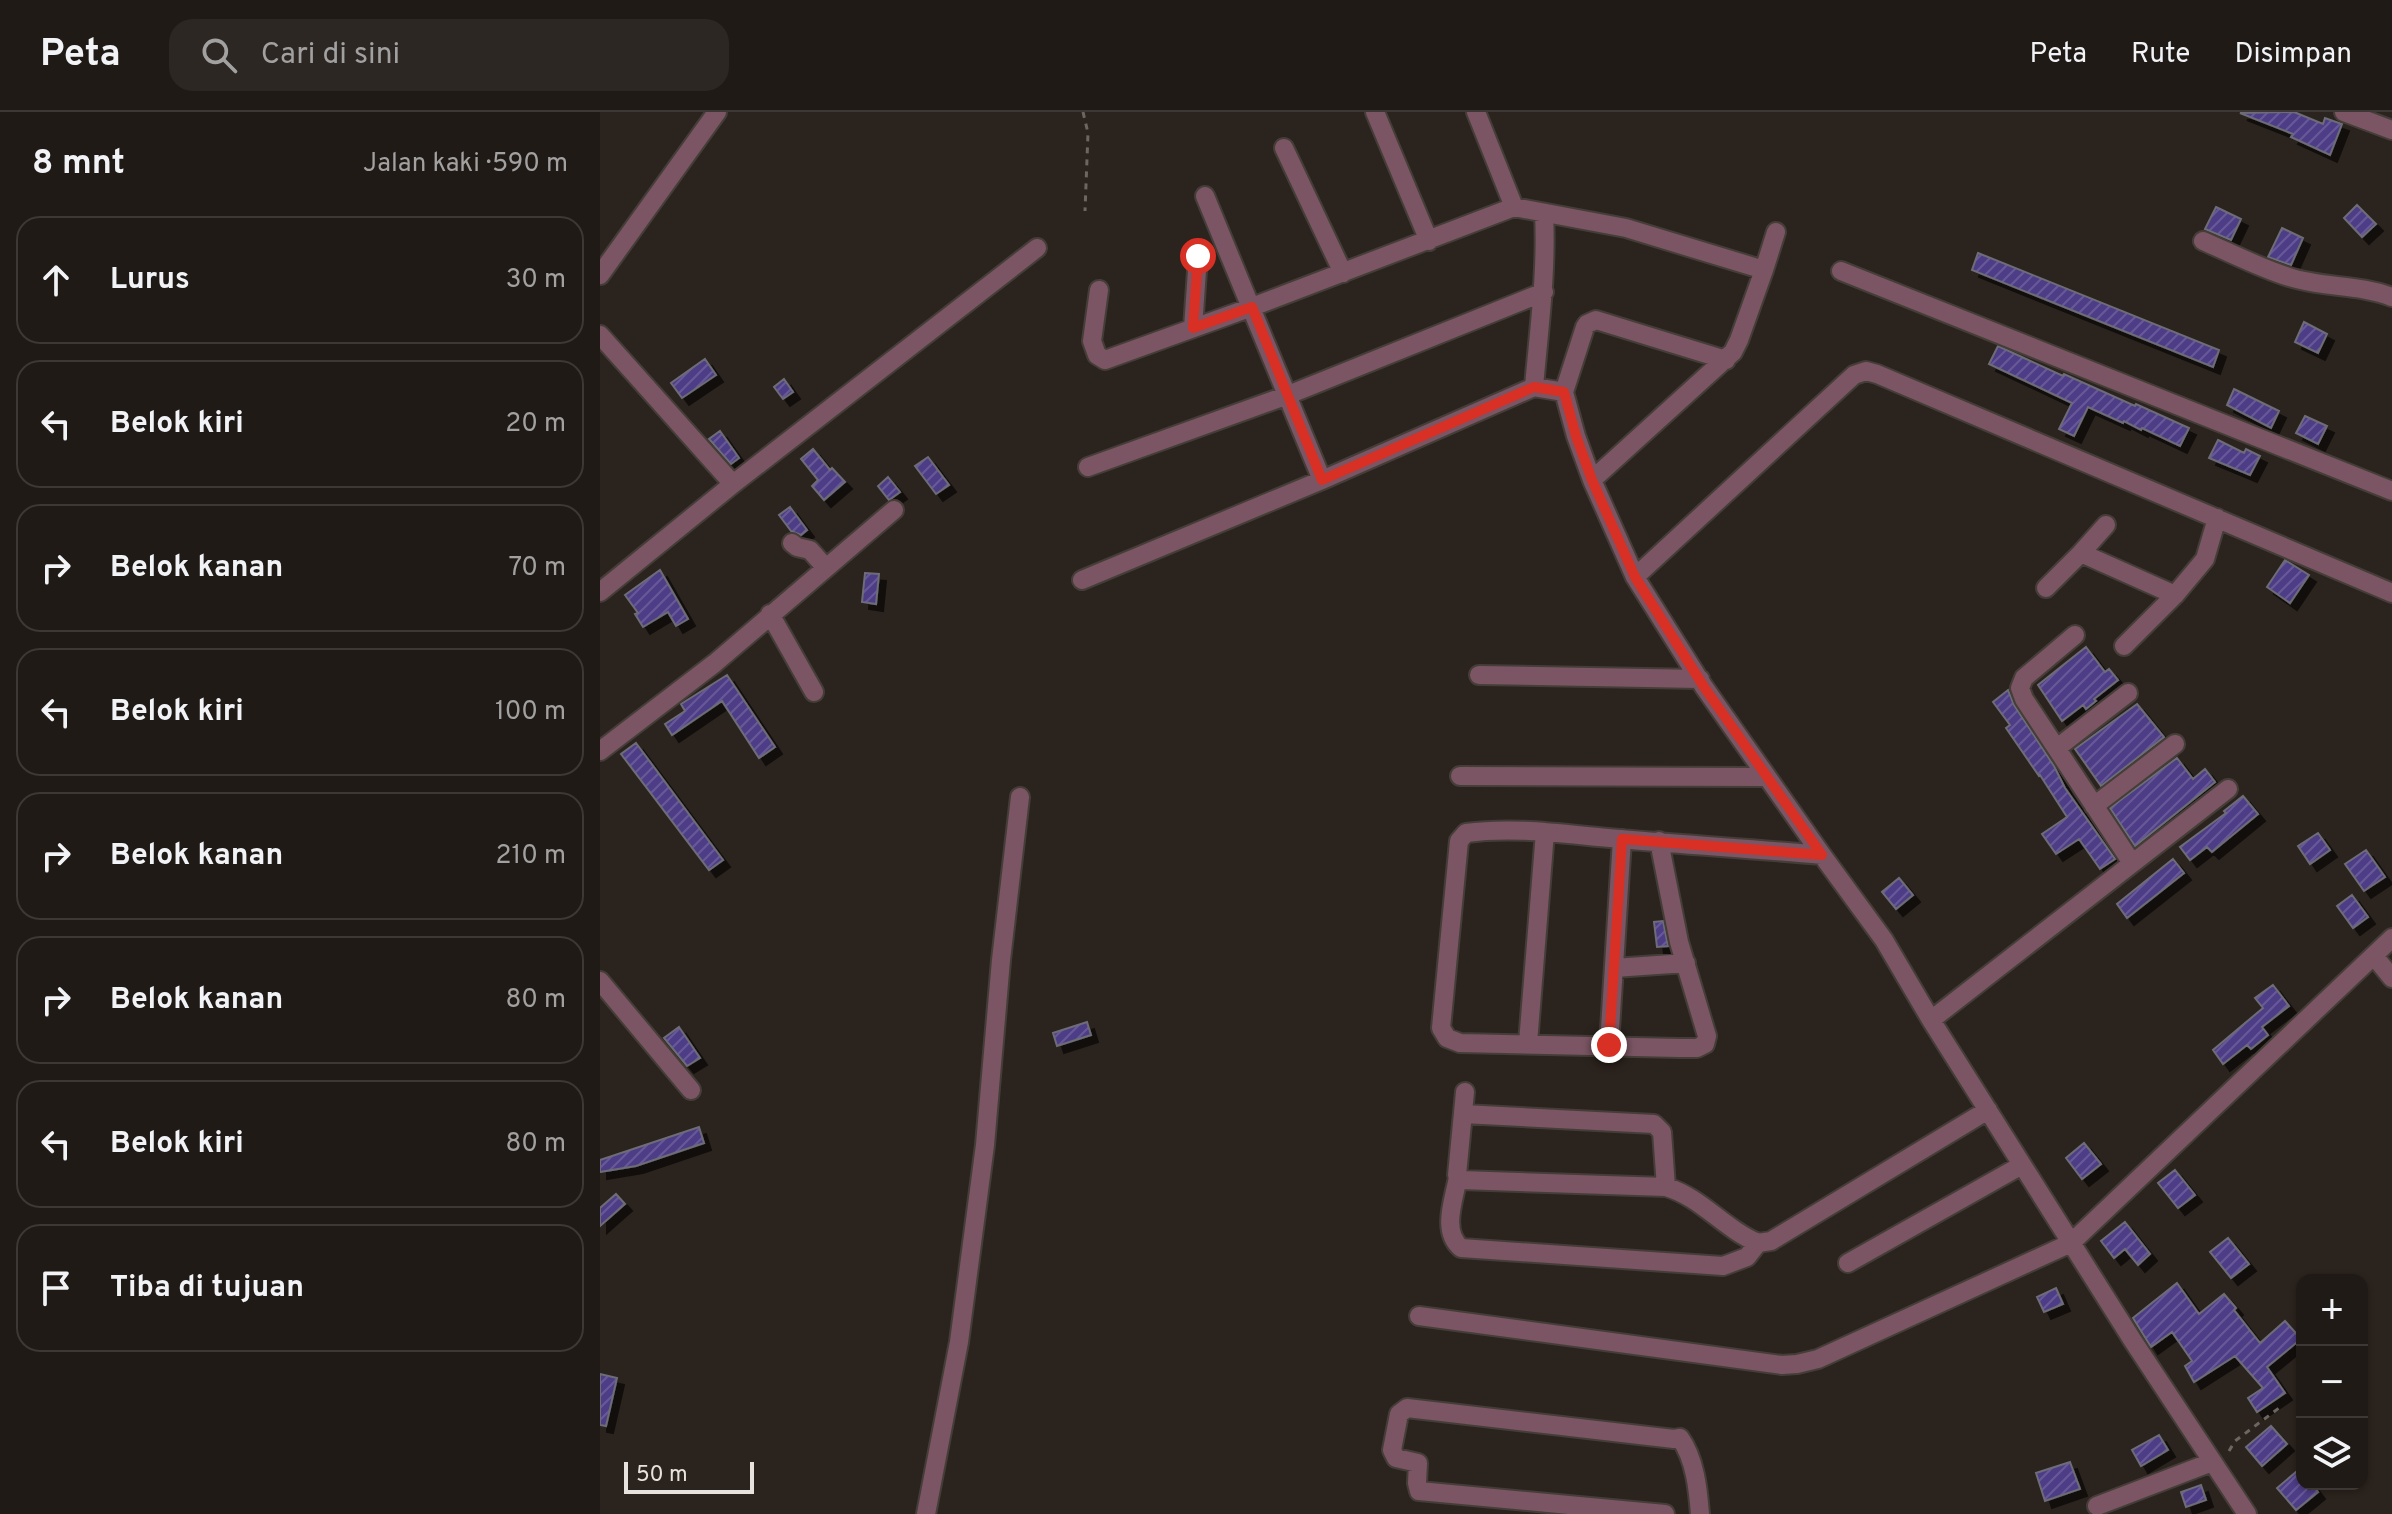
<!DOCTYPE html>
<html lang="id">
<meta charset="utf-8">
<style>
:root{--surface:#201a16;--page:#2d2723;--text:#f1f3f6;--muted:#a2a1a1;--line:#3d3835}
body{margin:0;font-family:Overpass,sans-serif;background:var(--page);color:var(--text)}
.controls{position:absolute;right:24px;bottom:24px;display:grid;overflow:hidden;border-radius:16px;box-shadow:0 2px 6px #0004}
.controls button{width:72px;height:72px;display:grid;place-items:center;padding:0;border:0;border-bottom:2px solid var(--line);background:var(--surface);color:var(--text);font:40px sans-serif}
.scale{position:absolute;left:24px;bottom:20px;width:130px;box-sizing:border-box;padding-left:8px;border:4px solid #e8e2de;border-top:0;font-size:22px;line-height:28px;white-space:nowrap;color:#e8e2de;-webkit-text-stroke:6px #2b231d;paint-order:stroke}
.stop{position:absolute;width:24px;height:24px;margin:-18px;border:6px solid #d93025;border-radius:50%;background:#fff}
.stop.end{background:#d93025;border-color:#fff;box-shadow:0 2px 8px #0008}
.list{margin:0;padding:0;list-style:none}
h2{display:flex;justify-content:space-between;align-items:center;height:104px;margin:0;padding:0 32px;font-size:34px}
h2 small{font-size:26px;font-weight:400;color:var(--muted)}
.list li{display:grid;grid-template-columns:52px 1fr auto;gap:24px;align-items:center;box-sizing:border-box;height:128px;margin:0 16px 16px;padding:0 16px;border:2px solid var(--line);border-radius:24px}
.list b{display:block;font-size:30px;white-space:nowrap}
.list em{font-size:26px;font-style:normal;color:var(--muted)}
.icon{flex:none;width:44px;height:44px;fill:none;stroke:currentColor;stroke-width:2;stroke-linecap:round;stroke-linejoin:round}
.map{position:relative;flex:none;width:1792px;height:1402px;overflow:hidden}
header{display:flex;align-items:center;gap:48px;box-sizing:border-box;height:112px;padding:0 40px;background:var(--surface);border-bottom:2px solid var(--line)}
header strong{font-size:38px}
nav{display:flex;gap:44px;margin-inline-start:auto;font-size:28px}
.search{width:560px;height:72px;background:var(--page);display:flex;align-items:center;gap:20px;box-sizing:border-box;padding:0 28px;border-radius:24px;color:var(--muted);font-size:30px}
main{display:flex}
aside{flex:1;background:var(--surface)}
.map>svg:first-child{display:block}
</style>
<header>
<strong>Peta</strong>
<div class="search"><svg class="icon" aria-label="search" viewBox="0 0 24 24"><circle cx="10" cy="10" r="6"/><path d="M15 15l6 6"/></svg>Cari di sini</div>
<nav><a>Peta</a><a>Rute</a><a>Disimpan</a></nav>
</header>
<main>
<aside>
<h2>8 mnt<small>Jalan kaki · 590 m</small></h2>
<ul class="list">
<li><svg class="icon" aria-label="ahead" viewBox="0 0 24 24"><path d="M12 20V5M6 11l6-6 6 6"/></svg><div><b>Lurus</b></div><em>30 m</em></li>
<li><svg class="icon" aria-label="left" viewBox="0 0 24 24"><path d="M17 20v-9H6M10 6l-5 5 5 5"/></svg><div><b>Belok kiri</b></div><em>20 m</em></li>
<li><svg class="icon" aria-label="right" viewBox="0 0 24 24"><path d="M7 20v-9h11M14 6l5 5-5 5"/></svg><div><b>Belok kanan</b></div><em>70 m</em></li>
<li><svg class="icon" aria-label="left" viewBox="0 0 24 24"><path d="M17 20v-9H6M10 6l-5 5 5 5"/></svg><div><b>Belok kiri</b></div><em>100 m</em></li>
<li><svg class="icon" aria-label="right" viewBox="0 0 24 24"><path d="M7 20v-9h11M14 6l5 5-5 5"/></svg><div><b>Belok kanan</b></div><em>210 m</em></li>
<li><svg class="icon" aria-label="right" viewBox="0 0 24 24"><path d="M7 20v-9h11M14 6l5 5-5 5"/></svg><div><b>Belok kanan</b></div><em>80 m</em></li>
<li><svg class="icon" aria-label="left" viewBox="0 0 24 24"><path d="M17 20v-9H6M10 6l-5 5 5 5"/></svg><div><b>Belok kiri</b></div><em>80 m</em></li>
<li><svg class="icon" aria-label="arrive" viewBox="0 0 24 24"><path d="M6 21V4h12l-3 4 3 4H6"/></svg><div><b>Tiba di tujuan</b></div></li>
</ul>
</aside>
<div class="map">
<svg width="1792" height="1402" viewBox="0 0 1792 1402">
<defs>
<pattern id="building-hatch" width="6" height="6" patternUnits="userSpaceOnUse" patternTransform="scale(2)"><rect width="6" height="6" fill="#4e3d87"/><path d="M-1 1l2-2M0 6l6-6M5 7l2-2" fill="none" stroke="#685998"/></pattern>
<filter id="shadow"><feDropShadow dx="7" dy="7" stdDeviation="0" flood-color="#0009"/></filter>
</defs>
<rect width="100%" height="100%" fill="#2b231d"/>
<!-- building -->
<path fill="url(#building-hatch)" stroke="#6d6c77" stroke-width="2" filter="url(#shadow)" d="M 1694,0 L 1723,12 L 1725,6 L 1742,12 L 1730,43 L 1691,25 L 1693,22 L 1640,1 Z
M 1757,93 L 1776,112 L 1762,125 L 1744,106 Z
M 1616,95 L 1641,107 L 1631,128 L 1605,117 Z
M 1682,116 L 1703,126 L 1691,153 L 1668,145 Z
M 1378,141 L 1619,238 L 1613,255 L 1372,158 Z
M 1704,210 L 1727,222 L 1718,241 L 1695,230 Z
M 1398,234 L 1463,264 L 1464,262 L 1535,294 L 1536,292 L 1589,316 L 1580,334 L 1542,316 L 1541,318 L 1524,309 L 1523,311 L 1488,295 L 1474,324 L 1459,317 L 1472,291 L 1389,252 Z
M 105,247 L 116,263 L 82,286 L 71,271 Z
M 184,267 L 193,280 L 183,287 L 174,275 Z
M 1634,277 L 1679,299 L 1671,316 L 1627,293 Z
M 1705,304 L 1727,314 L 1718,332 L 1696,321 Z
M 120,319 L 139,346 L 131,352 L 109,327 Z
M 1618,328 L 1644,341 L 1646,337 L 1660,344 L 1650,363 L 1609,346 Z
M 213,337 L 230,358 L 232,356 L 245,370 L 224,388 L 212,374 L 218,368 L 201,347 Z
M 328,345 L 349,373 L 336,382 L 315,354 Z
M 288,365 L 300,380 L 289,388 L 278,374 Z
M 190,395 L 207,418 L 201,423 L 191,419 L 179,403 Z
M 1685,448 L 1709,463 L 1690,491 L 1667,475 Z
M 60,458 L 88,507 L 76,514 L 68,500 L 43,515 L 35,502 L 38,501 L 25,483 Z
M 265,461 L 279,462 L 276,492 L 262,490 Z
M 1486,535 L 1505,560 L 1509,557 L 1518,568 L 1494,587 L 1496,589 L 1486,597 L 1483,593 L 1462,609 L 1438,573 Z
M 127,563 L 175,635 L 159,646 L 122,589 L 72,623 L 65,612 L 85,599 L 81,592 Z
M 1408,578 L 1414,593 L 1454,654 L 1465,676 L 1515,747 L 1500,757 L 1479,727 L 1456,742 L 1442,722 L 1467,705 L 1440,663 L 1439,664 L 1406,616 L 1410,613 L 1393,590 Z
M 1537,592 L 1564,625 L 1501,674 L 1475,637 Z
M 36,631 L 123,748 L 109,758 L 21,642 Z
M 1577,646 L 1593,667 L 1605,657 L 1615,670 L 1535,734 L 1510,696 Z
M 1643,684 L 1658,702 L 1612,740 L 1607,735 L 1590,748 L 1580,735 L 1626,701 L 1624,699 Z
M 1718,721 L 1730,738 L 1710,752 L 1698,734 Z
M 1766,738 L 1785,765 L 1764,779 L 1745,752 Z
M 1573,747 L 1584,761 L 1527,806 L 1517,792 Z
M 1299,766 L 1313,783 L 1296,797 L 1282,780 Z
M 1752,783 L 1768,805 L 1753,816 L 1737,794 Z
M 1063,809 L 1068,834 L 1057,835 L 1054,810 Z
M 1673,873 L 1689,894 L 1662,915 L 1668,923 L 1651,937 L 1647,933 L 1623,952 L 1613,938 L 1663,896 L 1655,886 Z
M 487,910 L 491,923 L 457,934 L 453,921 Z
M 79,915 L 100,946 L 87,954 L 64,926 Z
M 99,1015 L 104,1031 L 36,1054 L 0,1060 L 0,1048 Z
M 1484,1031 L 1501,1052 L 1482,1067 L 1466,1046 Z
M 1575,1058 L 1595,1083 L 1578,1096 L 1558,1071 Z
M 16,1082 L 25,1092 L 0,1114 L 0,1096 Z
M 1525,1110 L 1550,1142 L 1538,1153 L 1525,1137 L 1514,1146 L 1501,1129 Z
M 1628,1126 L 1649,1152 L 1631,1166 L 1610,1140 Z
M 1577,1171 L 1599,1202 L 1624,1182 L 1636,1196 L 1634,1198 L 1660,1231 L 1685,1209 L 1701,1227 L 1667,1255 L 1685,1281 L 1657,1300 L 1648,1286 L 1663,1276 L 1635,1244 L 1594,1270 L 1585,1254 L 1592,1249 L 1572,1220 L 1551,1235 L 1533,1206 Z
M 1456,1176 L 1463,1192 L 1444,1200 L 1437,1185 Z
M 0,1262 L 17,1266 L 6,1314 L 0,1313 Z
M 1671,1314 L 1687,1332 L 1662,1354 L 1646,1335 Z
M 1559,1323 L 1568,1338 L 1541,1354 L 1532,1338 Z
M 1470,1350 L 1480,1377 L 1445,1389 L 1436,1361 Z
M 1702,1355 L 1702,1372 L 1712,1372 L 1718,1380 L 1696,1398 L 1677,1376 Z
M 1601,1373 L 1606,1388 L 1586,1395 L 1581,1380 Z"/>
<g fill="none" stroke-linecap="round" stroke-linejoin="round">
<defs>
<path id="minor" d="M 775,0 L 829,129
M 876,0 L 914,95
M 1744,0 L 1792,18
M 684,36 L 743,161
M 605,84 L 722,368
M 1603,129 C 1631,141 1660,156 1689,165 C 1723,176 1758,172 1792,185
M 1241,159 L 1792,379
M 0,163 L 117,0
M 499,178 L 492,229 L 497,243 L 505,248 L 652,195 L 914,95 L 1026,116 L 1164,158
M 593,216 L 598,144
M 0,223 L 133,372
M 934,275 C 939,217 947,159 944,101
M 964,280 L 985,215 L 987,212 L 996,208 L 1126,248
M 488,355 L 688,283 L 944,180
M 992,368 L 1133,240 L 1139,228 L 1164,158 L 1176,120
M 1506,413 L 1481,441 L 1575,483
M 192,431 L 197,435 L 210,438 L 226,456
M 1035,465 L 1254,263 L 1266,259 L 1277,262 L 1792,481
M 482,468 L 722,368 L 934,275 L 964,280 L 976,324 L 992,368 L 1035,465 L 1104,575 L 1222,743 L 1284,828 L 1331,908 L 1533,1229 L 1647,1402
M 1446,476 L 1481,441
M 0,480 L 133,372 L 437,136
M 170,502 L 214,580
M 1475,523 L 1424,566 L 1420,576 L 1424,587 L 1532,751
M 1524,534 L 1575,483 L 1605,447 L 1617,406
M 879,563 L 1100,567
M 1457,636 L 1528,581
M 0,639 L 115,551 L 294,398
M 860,664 L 1167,665
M 1494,694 L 1575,632
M 1059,729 L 1079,830 L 1107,924 L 1105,932 L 1097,936 L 1079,936 L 860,931 L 847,926 L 841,916 L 859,729 L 866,721 C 917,714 969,723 1020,727 C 1087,733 1155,737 1222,743
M 1774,844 L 1792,866
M 1014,856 L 1086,851
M 0,869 L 91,978
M 1331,908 L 1628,677
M 928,931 L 945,720
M 1009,933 L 1022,727
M 865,980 L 857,1063 L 861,1068 L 1066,1075 C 1101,1085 1124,1117 1158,1131 L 1171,1129 L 1388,998
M 863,1002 L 1054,1012 L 1062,1020 L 1066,1075
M 858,1065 C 854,1088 841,1119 861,1136 L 1123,1154 L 1147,1145 L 1158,1131
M 1248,1151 L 1422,1053
M 819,1204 L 1182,1253 L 1197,1252 L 1218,1247 L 1471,1131 L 1792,826
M 1497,1394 L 1612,1350
M 326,1402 L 359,1230 L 385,1033 L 401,848 L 420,685
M 1065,1402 L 819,1379 L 817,1371 L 818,1351 L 796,1346 L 792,1338 L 799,1302 L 807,1296 L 1074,1327 L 1080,1326 C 1095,1347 1098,1377 1100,1402"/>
</defs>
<!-- minor casing -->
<use href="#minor" stroke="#453e38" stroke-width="22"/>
<!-- path -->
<path stroke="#6c6560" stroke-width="3" stroke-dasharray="6 6" stroke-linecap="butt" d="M 483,0 L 488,21 L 485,99
M 1629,1339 L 1635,1329 L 1683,1293"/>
<!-- minor -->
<use href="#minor" stroke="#7b5563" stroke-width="18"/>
</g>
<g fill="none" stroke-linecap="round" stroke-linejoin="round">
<!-- route -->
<path stroke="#d93025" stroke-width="10" d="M 598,144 L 593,216 L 652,195 L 722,368 L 934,275 L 964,280 L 976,324 L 992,368 L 1035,465 L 1104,575 L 1222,743 L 1022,727 L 1009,933"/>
</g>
</svg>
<div class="controls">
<button>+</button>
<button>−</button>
<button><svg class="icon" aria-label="layers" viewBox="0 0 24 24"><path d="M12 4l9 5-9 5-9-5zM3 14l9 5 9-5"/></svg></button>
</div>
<div class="scale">50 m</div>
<div class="stop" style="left:598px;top:144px"></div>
<div class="stop end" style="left:1009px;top:933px"></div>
</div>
</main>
